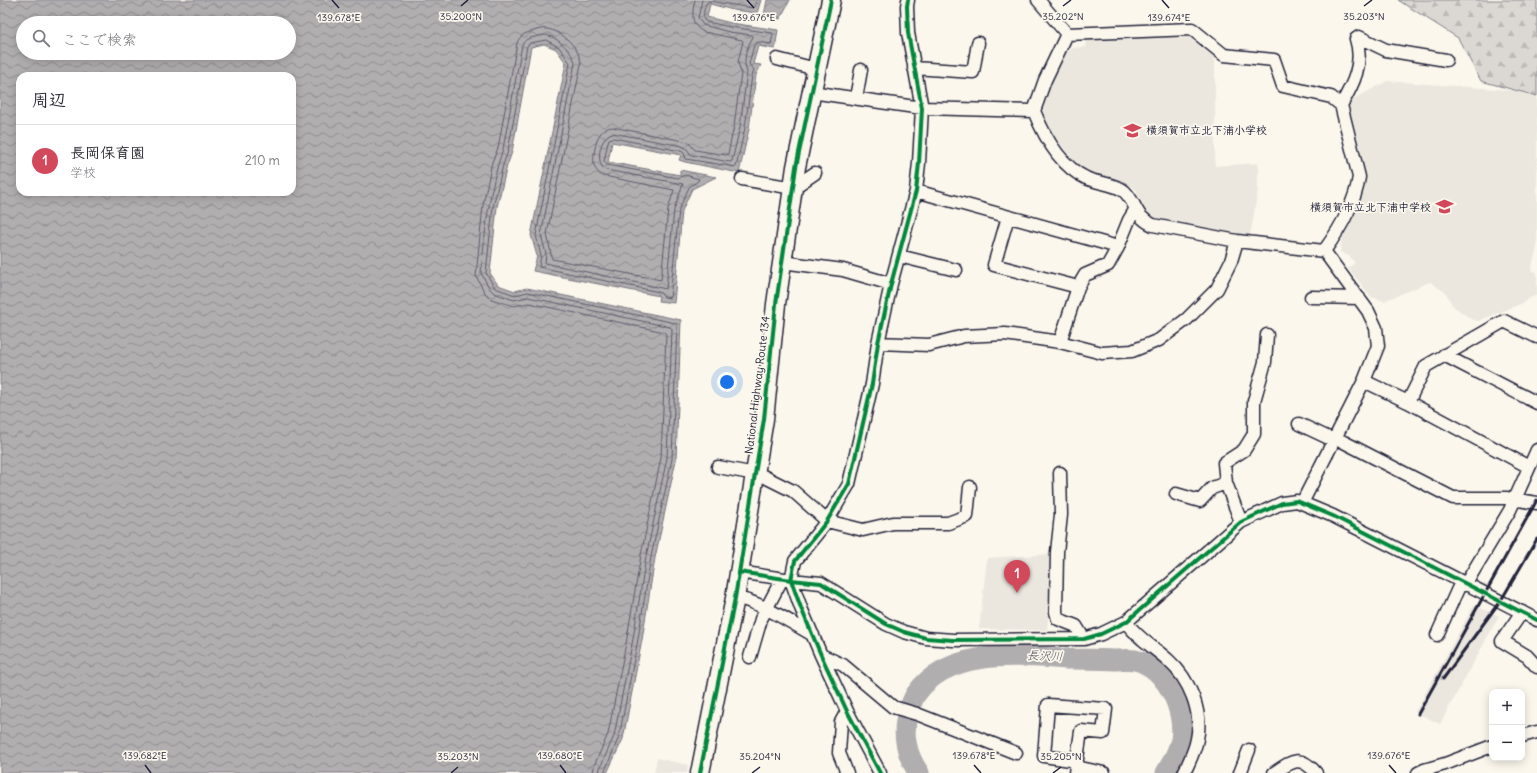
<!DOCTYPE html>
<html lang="ja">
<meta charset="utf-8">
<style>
:root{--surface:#fff;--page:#f2f2f3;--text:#2b2b33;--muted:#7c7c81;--line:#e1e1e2;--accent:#d1495b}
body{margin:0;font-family:Delius,"Klee One",sans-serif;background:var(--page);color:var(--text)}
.controls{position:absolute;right:12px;bottom:12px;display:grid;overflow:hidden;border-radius:8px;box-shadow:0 2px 10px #0003}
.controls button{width:36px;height:36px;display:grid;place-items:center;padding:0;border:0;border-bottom:1px solid var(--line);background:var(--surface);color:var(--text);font:20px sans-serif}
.you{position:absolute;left:727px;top:382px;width:14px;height:14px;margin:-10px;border:3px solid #fff;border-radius:50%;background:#1a73e8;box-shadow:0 0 0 6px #1a73e833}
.badge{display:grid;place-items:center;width:26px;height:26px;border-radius:50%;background:var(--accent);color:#fff;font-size:13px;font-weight:700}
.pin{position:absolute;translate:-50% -33px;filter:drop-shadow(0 1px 2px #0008)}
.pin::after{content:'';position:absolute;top:21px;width:14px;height:12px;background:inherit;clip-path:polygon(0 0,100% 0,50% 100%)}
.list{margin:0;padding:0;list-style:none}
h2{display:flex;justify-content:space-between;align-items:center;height:52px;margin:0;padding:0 16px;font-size:17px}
h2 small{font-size:13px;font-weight:400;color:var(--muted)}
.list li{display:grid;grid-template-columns:26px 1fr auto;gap:12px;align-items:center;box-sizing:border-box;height:72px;padding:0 16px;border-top:1px solid var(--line)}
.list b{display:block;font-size:15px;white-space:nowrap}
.list p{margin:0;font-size:13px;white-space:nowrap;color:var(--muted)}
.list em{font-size:13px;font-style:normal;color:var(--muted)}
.icon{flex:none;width:22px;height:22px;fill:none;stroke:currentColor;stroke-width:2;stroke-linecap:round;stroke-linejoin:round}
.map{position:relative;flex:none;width:1537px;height:773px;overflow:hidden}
.search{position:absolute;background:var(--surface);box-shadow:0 2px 10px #0003;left:16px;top:16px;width:280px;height:44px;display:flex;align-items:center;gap:10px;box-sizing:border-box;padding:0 14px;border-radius:22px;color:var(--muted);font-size:15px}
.panel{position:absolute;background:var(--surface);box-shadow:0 2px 10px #0003;left:16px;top:72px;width:280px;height:124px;border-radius:12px}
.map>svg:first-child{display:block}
</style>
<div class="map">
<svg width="1537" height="773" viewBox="0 0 1537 773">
<defs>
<pattern id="forest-firs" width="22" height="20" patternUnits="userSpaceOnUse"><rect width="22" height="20" fill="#dbd8d3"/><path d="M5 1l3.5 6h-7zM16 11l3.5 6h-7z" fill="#bcb9b6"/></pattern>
<pattern id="water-waves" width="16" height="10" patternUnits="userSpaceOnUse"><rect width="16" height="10" fill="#b1aeb0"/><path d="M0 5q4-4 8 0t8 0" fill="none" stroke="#908d90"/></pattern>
</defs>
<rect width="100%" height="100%" fill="#fbf7ec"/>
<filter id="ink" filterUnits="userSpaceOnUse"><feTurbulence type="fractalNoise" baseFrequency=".025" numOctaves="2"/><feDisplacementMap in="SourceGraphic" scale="8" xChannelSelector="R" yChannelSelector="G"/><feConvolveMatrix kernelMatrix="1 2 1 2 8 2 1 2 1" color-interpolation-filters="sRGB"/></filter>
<g filter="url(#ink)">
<!-- built -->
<path fill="#ebe7df" d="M 1189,30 L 1215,51 L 1215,166 L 1258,163 L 1258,189 L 1250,237 L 1226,236 L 1149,218 L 1136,190 L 1130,185 L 1088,175 L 1059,144 L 1043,116 L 1046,89 L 1059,57 L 1073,48 L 1086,47 L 1085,36 Z
M 1387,81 L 1537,92 L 1537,248 L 1531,270 L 1537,272 L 1537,295 L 1528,299 L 1523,303 L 1478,321 L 1471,319 L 1453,306 L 1445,292 L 1430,282 L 1384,301 L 1371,297 L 1348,268 L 1355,263 L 1349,256 L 1340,252 L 1344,222 L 1364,180 L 1348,102 Z
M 1054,554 L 1047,630 L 979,629 L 987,558 Z
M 1474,605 L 1499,616 L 1440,724 L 1415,712 Z
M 657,758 L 688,765 L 687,773 L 654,773 Z"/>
<!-- forest -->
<path fill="url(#forest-firs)" stroke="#7e7d87" d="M 1398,0 L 1537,0 L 1537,96 L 1481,81 L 1458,38 Z"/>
<!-- water -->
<path fill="url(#water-waves)" stroke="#787681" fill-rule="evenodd" d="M 0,0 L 761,0 L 757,13 L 733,10 L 710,4 L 707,17 L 731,23 L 778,30 L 775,49 L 758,46 L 753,64 L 761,65 L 756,75 L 749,129 L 739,173 L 685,162 L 679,160 L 681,155 L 612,142 L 608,162 L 680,175 L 680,170 L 716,177 L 692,189 L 682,211 L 674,303 L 658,301 L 659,296 L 533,271 L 537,256 L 531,235 L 566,63 L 556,49 L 544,44 L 531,47 L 512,152 L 507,166 L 497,207 L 490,273 L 498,285 L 515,291 L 527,288 L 681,320 L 676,460 L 655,558 L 642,640 L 623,739 L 607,773 L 0,773 ZM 23,23 L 289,23 L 289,53 L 23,53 ZM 20,76 L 292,76 L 292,192 L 20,192 Z
M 767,0 L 790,0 L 780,19 L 764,15 Z"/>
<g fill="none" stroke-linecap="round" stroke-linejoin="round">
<!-- shore -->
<path stroke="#5b5a6a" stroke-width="1" d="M 593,773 L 594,766 L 608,734 L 627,638 L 641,555 L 661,458 L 666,334 L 664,332 L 529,303 L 514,306 L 491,299 L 485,293 L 476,276 L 483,205 L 492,162 L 498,148 L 517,43 C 520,36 524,33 531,32 C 536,30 542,28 547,29 C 562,31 580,48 581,64 L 547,234 L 552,259 L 661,280 L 668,209 L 674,190 L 604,176 C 591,170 593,160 595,148 C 597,138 600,129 612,127 L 684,141 L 689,143 L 695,150 L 726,155 L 728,154 L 734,126 L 741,73 L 738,62 L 743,41 L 742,40 L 704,32 C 690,26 692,13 695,0
M 599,773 L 600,768 L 614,736 L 633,639 L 646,557 L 667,458 L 672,329 L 670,327 L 528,297 L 514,300 L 494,293 L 490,289 L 481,273 C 485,232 489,188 503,149 L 522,45 C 525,39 529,38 535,37 C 538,36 541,35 544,35 C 556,35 573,52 575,63 L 541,235 L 546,254 L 545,263 L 666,289 L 674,210 L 683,184 L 606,170 C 594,164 600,135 613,133 L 682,146 L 687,149 L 691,155 L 730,162 L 732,161 L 740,127 L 747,72 C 742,61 747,46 753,37 L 752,35 L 729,32 L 703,25 L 698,18 L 702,0
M 604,773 L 619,737 L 638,639 L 651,557 L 672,459 L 677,325 L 675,323 L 528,292 L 515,295 L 495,288 L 486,273 L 493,207 L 503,165 L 508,151 L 527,46 L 530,43 L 546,40 L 559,47 L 570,63 L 536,235 L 541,256 L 539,267 L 659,292 L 664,297 L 670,298 L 679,210 L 689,187 L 698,181 L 699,179 L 685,175 L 678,178 L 607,165 L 604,161 L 608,142 L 609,139 L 613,138 L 681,151 L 684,153 L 686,159 L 736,167 L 745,128 L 752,75 L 754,70 L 749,64 L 754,45 L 758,42 L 771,44 L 773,34 L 772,33 L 730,27 L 707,22 L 704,20 C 703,14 704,4 709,1 L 753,8 L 755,7 L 757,0"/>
<!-- river -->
<path stroke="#b1aeb0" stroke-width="21" d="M 919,773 C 906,755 901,731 909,710 C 911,705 913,698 916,694 C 949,647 1019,656 1068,659 C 1083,659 1099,659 1114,660 C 1120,660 1128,659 1135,660 C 1166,667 1186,710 1181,740 C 1178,752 1172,763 1166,773"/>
<defs>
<path id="minor" d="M 1038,0 L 1067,34
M 1067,34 L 1045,80 L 1034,111 C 1044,136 1060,166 1086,178 C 1096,183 1116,184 1124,191 C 1137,203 1134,217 1153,225 L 1237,241 L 1324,251 L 1368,311 L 1376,328 L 1378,346 L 1364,381 L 1302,503
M 1067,34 L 1192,29 L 1224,55 L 1274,60 L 1283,86 L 1331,97 L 1341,105 L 1359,177 C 1355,204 1340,229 1324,251
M 777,59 L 816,69
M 914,68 L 973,72 L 978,43
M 811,92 L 922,108 L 1034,111
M 856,98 L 861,70
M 1341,105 C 1353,85 1364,63 1356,39 L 1359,37 L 1386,50 L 1446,60
M 742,179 L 793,188 L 815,173
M 916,191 L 1118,247 L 1129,220 L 1135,210
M 1008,217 L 994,265 L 1078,287
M 899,256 L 956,270
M 782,262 L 843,270 L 891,284
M 1311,297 L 1359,298
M 1060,342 L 1078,287 L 1085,275 L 1108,265 L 1118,247
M 878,343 L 929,345 L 964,336 L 1005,334 L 1060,342 L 1102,353 L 1132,351 L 1159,340 L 1187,319 L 1217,289 L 1231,261 L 1237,241
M 1444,355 L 1537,403
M 1364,381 L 1408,402 L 1529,467
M 1408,402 L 1426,366 L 1504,321 L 1537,337
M 1299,424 L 1333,440
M 1334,437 L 1453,498 L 1506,498 L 1537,503
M 718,467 L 761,475 L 793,491 L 827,521 L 863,530 L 893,523 L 948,523 L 967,516 L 970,487
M 1060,473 L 1061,515 L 1057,552 L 1056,612 L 1058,619 L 1076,626 L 1084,639
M 1176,494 L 1200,501 L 1212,488 L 1226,483
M 1241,522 L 1226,483 L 1224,463 L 1244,450 L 1254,434 L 1254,401 L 1265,362 L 1267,335
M 739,572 L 791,580 L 821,583 L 886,624 L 904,632 L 926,638 L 953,640 L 1084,639 L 1101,634 L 1126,622 L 1241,522 L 1282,503 L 1297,501 L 1333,516 L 1537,620
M 1465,585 L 1510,510 L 1537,450
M 735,598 C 755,599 794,624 813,635
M 1522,612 L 1502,641 L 1527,656 L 1537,667
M 1126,622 C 1138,639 1154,647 1169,661 C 1189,679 1203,711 1197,739 C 1195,751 1189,762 1184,773
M 1437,635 L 1461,582
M 821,655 L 843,665 L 893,707 L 917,714 L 1016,753
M 750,657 L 761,619 L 782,579
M 1522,736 L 1537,732
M 1076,767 L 1104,773
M 847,773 L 839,753 L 841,722 L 847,711
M 880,773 L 847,711 L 821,655 L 801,608 L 791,580 L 795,561 L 827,521 L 849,484 L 872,384 L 878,343 L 891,284 L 916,191 L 919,163 L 922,108 L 908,33 L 907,6 L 908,0
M 1075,773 L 1081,731 L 1103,733 L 1106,709 L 1048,705 L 1044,756 L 1077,761
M 1240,773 L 1249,750
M 1274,773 C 1292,761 1300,754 1316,773
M 1418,773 L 1424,770 L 1445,764 L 1492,746"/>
<path id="highway" d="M 700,773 L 735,598 L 755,474 L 764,419 L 776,304 L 796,167 L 831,0"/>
</defs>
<!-- minor casing -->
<use href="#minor" stroke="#22223b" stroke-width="15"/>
<!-- highway casing -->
<use href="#highway" stroke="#22223b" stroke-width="21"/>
<!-- minor -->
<use href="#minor" stroke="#fbf7ec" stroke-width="12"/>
<!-- highway -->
<use href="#highway" stroke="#fbf7ec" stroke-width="18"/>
<!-- rail -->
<path stroke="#22223b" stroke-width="3" d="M 1443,679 L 1503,597 L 1537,539
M 1418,714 L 1537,500"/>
<defs>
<path id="cycleway" d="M 739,572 L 791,580 L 821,583 L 886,624 L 904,632 L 926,638 L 953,640 L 1084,639 L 1101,634 L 1126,622 L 1241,522 L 1282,503 L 1297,501 L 1333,516 L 1537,620
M 700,773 L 735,598 L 755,474 L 764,419 L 776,304 L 796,167 L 831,0
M 880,773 L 847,711 L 821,655 L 801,608 L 791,580 L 795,561 L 827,521 L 849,484 L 872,384 L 878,343 L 891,284 L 916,191 L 919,163 L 922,108 L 908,33 L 907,6 L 908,0"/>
</defs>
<!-- cycleway casing -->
<use href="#cycleway" stroke="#fbf7ec" stroke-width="6"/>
<!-- cycleway -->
<use href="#cycleway" stroke="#00873e" stroke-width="4"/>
</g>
</g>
<!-- ticks -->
<path fill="none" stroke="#22223b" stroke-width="1.5" d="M 332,0 L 339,8M 747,0 L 754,8M 1162,0 L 1169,8M 461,6 L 468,0M 1063,6 L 1071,0M 1364,6 L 1372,0M 145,765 L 151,773M 560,765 L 566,773M 974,765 L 981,773M 1389,765 L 1396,773M 451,773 L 458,767M 752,773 L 760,767M 1053,773 L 1061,767"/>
<!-- icons -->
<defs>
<symbol id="school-bare" viewBox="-9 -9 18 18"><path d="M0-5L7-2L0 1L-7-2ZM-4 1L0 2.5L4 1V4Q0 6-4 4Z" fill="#d1495b" stroke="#fbf7ec" stroke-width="2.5" paint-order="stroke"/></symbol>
</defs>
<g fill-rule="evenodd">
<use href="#school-bare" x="1120" y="118" width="25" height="25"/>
<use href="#school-bare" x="1432" y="194" width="25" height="25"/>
</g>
<g text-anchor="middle" stroke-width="3.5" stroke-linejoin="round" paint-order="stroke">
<!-- poi labels -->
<g font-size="11" font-weight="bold" fill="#22223b" stroke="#fbf7ec" text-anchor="start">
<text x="1146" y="134">横須賀市立北下浦小学校</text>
<text x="1431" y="211" text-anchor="end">横須賀市立北下浦中学校</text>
</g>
<!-- street labels -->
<g font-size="11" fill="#22223b" stroke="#fbf7ec">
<text transform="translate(757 385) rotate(-83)" y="4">National Highway Route 134</text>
</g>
<!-- water labels -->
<g font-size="12" font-style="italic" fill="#545364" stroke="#fbf7ec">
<text transform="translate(1045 656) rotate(2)" y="4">長沢川</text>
</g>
</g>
<g font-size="10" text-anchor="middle" fill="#22223b" stroke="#fbf7ec" stroke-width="3.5" stroke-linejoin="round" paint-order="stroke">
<text x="461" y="20">35.200°N</text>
<text x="1063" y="20">35.202°N</text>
<text x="1364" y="20">35.203°N</text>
<text x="754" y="21">139.676°E</text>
<text x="339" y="21">139.678°E</text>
<text x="1169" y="21">139.674°E</text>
<text x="145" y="759">139.682°E</text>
<text x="560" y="759">139.680°E</text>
<text x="974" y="759">139.678°E</text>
<text x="1389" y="759">139.676°E</text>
<text x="458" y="760">35.203°N</text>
<text x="760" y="760">35.204°N</text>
<text x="1061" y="760">35.205°N</text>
</g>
</svg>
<div class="controls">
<button>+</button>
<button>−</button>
</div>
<div class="you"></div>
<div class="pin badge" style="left:1017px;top:593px">1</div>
<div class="search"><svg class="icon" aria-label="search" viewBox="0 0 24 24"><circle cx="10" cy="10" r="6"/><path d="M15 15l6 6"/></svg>ここで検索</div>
<section class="panel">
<h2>周辺<small></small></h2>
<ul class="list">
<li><span class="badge">1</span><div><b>長岡保育園</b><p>学校</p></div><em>210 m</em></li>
</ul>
</section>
</div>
